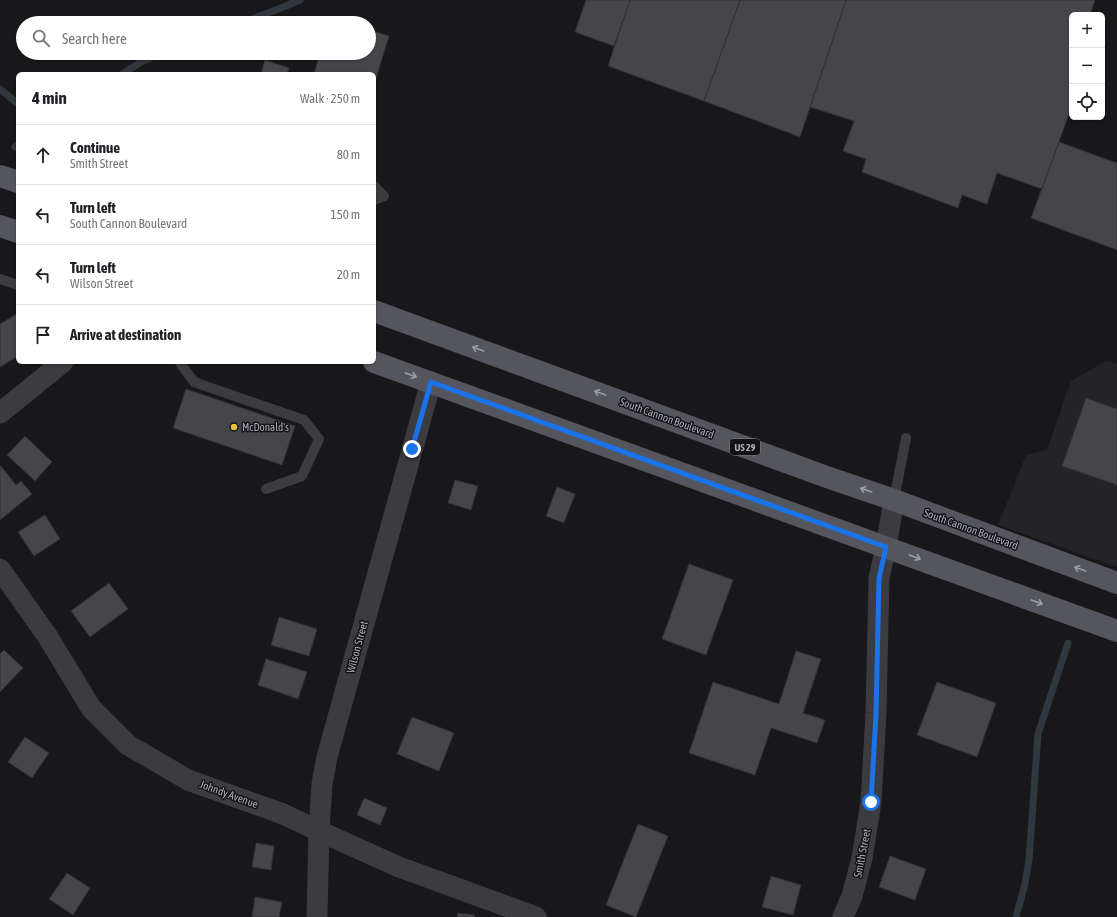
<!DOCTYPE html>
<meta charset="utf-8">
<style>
:root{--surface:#fff;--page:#f6f6f6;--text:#202124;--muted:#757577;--line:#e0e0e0}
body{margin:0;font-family:"Asap Condensed",sans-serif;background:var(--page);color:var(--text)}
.controls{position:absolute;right:12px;top:12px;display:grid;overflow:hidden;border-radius:6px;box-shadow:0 1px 3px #0004}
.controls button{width:36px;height:36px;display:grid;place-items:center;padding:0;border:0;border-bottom:1px solid var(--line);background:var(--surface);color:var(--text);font:20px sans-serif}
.stop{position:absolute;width:12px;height:12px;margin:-9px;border:3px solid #1a73e8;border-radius:50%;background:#fff}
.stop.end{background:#1a73e8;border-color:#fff;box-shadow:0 1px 4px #0008}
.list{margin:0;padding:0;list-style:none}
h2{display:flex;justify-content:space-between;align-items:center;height:52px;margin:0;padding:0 16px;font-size:17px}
h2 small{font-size:13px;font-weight:400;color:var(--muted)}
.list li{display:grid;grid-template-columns:26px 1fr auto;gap:12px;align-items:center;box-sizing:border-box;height:60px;padding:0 16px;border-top:1px solid var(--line)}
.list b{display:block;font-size:15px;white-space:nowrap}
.list p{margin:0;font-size:13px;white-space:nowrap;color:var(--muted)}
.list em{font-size:13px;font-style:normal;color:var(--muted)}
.icon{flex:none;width:22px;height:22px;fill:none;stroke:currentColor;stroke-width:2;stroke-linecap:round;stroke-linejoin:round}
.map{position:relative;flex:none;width:1117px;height:917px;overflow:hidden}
.search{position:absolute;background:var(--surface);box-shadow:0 1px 3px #0004;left:16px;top:16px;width:360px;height:44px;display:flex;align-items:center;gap:10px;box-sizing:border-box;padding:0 14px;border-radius:22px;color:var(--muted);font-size:15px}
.panel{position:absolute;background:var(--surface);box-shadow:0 1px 3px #0004;left:16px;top:72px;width:360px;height:292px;border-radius:6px}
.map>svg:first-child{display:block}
</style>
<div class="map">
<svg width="1117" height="917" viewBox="0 0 1117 917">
<rect width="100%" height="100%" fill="#18181a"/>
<!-- built -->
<path fill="#242427" d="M 1106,361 L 1117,364 L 1117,567 L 998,525 L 1026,455 L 1047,450 L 1071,381 Z"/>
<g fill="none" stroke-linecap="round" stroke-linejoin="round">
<!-- stream -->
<path stroke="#30373f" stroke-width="7" d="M 242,23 L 286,6 L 300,0
M 122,74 L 141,62 L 163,53
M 0,89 L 18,104
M 15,147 L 18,145
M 1016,917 L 1025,884 L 1029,860 L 1038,734 L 1068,643"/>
</g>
<!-- building -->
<path fill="#45454a" stroke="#323236" d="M 586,0 L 630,0 L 614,46 L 575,32 Z
M 630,0 L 740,0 L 704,101 L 608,66 Z
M 740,0 L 846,0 L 800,137 L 704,101 Z
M 846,0 L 1095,0 L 1090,15 L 1072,15 L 1072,105 L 1042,189 L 997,173 L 987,204 L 962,195 L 958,208 L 862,172 L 866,159 L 843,151 L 854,121 L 810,107 Z
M 331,18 L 346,23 L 329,23 Z
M 369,30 L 389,36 L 374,85 L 374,74 L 314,74 L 320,53 L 369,53 Z
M 265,60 L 289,68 L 287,74 L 261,74 Z
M 1059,142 L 1117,163 L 1117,250 L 1031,218 Z
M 18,313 L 18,356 L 0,367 L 0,324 Z
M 186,389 L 295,426 L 282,465 L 173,428 Z
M 1086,398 L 1117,409 L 1117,485 L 1062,466 Z
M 25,436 L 52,462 L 35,481 L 7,455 Z
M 0,465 L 16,485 L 21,481 L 32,494 L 0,520 Z
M 455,480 L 478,486 L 471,510 L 448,503 Z
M 557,487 L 575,494 L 564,523 L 546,516 Z
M 45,515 L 60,539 L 34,556 L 18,532 Z
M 689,564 L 733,580 L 706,655 L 662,639 Z
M 109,583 L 128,609 L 90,637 L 71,611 Z
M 279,617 L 317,629 L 309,656 L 271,645 Z
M 4,650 L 23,668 L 0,692 L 0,654 Z
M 796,651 L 821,659 L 803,713 L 825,720 L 817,743 L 771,728 L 755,775 L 689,753 L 713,682 L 779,704 Z
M 266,659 L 307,672 L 298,699 L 258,685 Z
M 937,682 L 996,703 L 977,757 L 917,735 Z
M 412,717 L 454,733 L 439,771 L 397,754 Z
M 25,737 L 49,753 L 32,778 L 8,762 Z
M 364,798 L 387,808 L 380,825 L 357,815 Z
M 638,824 L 668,836 L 636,917 L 606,905 Z
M 256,843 L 274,846 L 271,870 L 252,867 Z
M 890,856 L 926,869 L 915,900 L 879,887 Z
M 67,873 L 90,888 L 73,915 L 49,899 Z
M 771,876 L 801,885 L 793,915 L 762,907 Z
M 255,897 L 282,902 L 279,917 L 252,917 Z
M 458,913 L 475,915 L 475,917 L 457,917 Z"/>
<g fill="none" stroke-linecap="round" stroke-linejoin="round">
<!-- lane -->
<path stroke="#3b3b40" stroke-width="10" d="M 374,186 L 384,196 L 374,200
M 0,279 L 18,285
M 180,363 L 194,382 L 304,420 L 319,439 L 302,476 L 266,489
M 894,500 L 906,438"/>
<!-- street -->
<path stroke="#3b3b40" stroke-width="21" d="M 0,413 L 63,362
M 0,569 L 48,637 L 91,708 L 128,745 L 188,780 L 283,814 L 319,831 L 399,867 L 536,917
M 317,917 L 319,831 L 322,784 L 327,757 L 431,382
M 843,917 L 852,896 L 862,858 L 871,802 L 876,713 L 879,578 L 886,547 L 894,500"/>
<!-- primary -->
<path stroke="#55565d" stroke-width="22" d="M 0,176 L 18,182
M 0,226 L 18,232
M 374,311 L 824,476 L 894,500 L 1117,583
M 374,362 L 1117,631"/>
</g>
<!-- one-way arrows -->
<defs><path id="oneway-shaft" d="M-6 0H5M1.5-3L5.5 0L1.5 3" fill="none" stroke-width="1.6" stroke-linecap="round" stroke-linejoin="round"/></defs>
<g stroke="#9a9ca7">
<use href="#oneway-shaft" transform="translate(478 349) rotate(-160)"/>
<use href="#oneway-shaft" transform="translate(411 375) rotate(20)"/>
<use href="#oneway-shaft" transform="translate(600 393) rotate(-160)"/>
<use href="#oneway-shaft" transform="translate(866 490) rotate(-161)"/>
<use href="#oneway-shaft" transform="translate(915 557) rotate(20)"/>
<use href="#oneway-shaft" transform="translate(1080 569) rotate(-160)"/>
<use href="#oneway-shaft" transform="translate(1037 602) rotate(20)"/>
</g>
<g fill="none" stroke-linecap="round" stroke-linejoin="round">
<!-- route -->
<path stroke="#1a73e8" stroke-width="5" d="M 412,449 L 431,382 L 886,547 L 879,578 L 876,714 L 871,802"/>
</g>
<!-- markers -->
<circle fill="#e7c343" stroke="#131315" stroke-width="1.5" cx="234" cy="427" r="4"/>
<g text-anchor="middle" stroke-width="3" stroke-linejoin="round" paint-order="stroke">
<!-- shield labels -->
<rect fill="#131315" stroke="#7d7f88" stroke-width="1" x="730" y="439" width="30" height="16" rx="3"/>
<g font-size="10" font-weight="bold" fill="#abadb9">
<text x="745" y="451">US 29</text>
</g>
<!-- street labels -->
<g font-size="11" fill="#abadb9" stroke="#131315">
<text transform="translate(667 418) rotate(20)" y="4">South Cannon Boulevard</text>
<text transform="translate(971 529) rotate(20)" y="4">South Cannon Boulevard</text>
<text transform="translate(357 647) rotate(-75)" y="4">Wilson Street</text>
<text transform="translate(229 794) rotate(20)" y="4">Johndy Avenue</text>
<text transform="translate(862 853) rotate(-79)" y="4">Smith Street</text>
</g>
<!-- poi labels -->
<g font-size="11" fill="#abadb9" stroke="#131315" text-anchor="start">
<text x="242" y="431">McDonald's</text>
</g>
</g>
</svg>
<div class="controls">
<button>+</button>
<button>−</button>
<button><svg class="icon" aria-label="locate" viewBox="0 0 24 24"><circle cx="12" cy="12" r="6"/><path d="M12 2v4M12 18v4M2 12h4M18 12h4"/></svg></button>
</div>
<div class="stop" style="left:871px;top:802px"></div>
<div class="stop end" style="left:412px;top:449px"></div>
<div class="search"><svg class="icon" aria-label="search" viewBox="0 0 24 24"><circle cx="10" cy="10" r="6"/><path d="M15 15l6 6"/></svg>Search here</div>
<section class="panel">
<h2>4 min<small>Walk · 250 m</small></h2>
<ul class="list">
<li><svg class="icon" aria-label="ahead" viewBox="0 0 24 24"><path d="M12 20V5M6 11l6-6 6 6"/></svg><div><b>Continue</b><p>Smith Street</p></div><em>80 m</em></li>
<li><svg class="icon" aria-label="left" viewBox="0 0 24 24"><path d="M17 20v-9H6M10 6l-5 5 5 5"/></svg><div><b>Turn left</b><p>South Cannon Boulevard</p></div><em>150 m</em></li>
<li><svg class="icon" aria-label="left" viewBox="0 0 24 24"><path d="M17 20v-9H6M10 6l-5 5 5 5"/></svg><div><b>Turn left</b><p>Wilson Street</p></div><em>20 m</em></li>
<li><svg class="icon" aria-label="arrive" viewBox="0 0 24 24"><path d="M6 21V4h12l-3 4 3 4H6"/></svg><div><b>Arrive at destination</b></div></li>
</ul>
</section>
</div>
